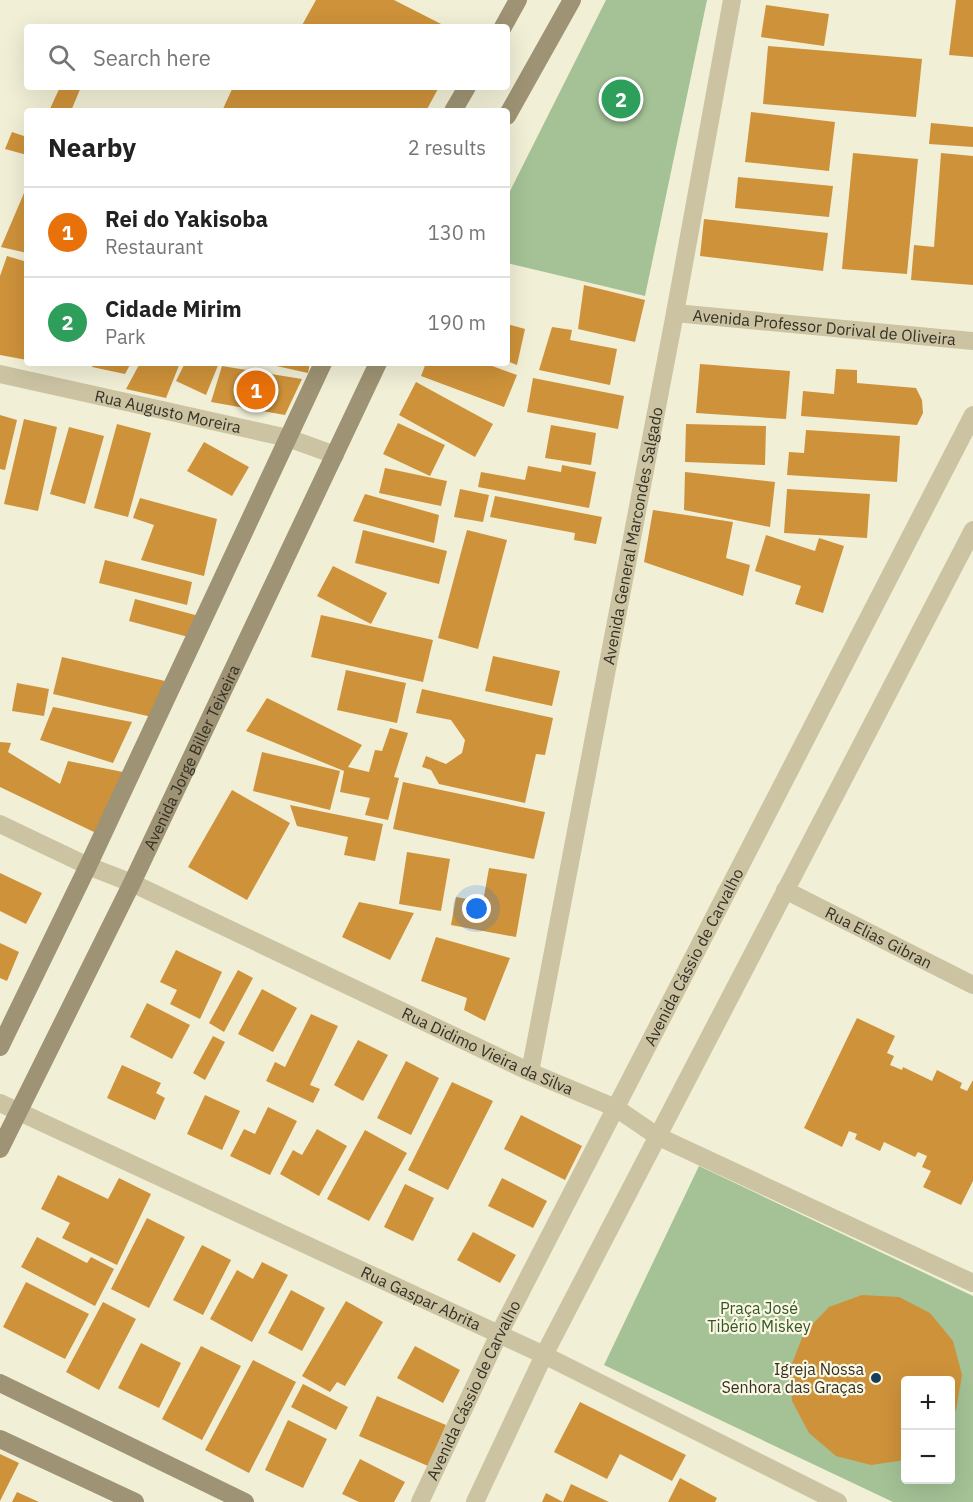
<!DOCTYPE html>
<meta charset="utf-8">
<style>
:root{--surface:#fff;--page:#f6f6f6;--text:#222;--muted:#767676;--line:#e0e0e0;--accent:#183e59}
body{margin:0;font-family:"IBM Plex Sans",sans-serif;background:var(--page);color:var(--text)}
.controls{position:absolute;right:18px;bottom:18px;display:grid;overflow:hidden;border-radius:6px;box-shadow:0 6px 24px #0002}
.controls button{width:54px;height:54px;display:grid;place-items:center;padding:0;border:0;border-bottom:2px solid var(--line);background:var(--surface);color:var(--text);font:30px sans-serif}
.you{position:absolute;left:477px;top:909px;width:21px;height:21px;margin:-15px;border:4px solid #fff;border-radius:50%;background:#1a73e8;box-shadow:0 0 0 9px #1a73e833}
.badge{display:grid;place-items:center;width:39px;height:39px;border-radius:50%;background:var(--accent);color:#fff;font-size:20px;font-weight:700}
.pin{position:absolute;translate:-50% -50%;border:3px solid #fff;box-shadow:0 2px 6px #0006}
.list{margin:0;padding:0;list-style:none}
h2{display:flex;justify-content:space-between;align-items:center;height:78px;margin:0;padding:0 24px;font-size:26px}
h2 small{font-size:20px;font-weight:400;color:var(--muted)}
.list li{display:grid;grid-template-columns:39px 1fr auto;gap:18px;align-items:center;box-sizing:border-box;height:90px;padding:0 24px;border-top:2px solid var(--line)}
.list b{display:block;font-size:22px;white-space:nowrap}
.list p{margin:0;font-size:20px;white-space:nowrap;color:var(--muted)}
.list em{font-size:20px;font-style:normal;color:var(--muted)}
.icon{flex:none;width:33px;height:33px;fill:none;stroke:currentColor;stroke-width:2;stroke-linecap:round;stroke-linejoin:round}
.map{position:relative;flex:none;width:973px;height:1502px;overflow:hidden}
.search{position:absolute;background:var(--surface);box-shadow:0 6px 24px #0002;left:24px;top:24px;width:486px;height:66px;display:flex;align-items:center;gap:15px;box-sizing:border-box;padding:0 21px;border-radius:6px;color:var(--muted);font-size:22px}
.panel{position:absolute;background:var(--surface);box-shadow:0 6px 24px #0002;left:24px;top:108px;width:486px;height:258px;border-radius:6px}
.map>svg:first-child{display:block}
</style>
<div class="map">
<svg width="973" height="1502" viewBox="0 0 973 1502">
<rect width="100%" height="100%" fill="#f2efd7"/>
<!-- green -->
<path fill="#a4c296" fill-rule="evenodd" d="M 606,0 L 707,0 L 645,296 L 507,263 L 507,197 Z
M 699,1166 L 973,1296 L 973,1502 L 893,1502 L 604,1365 ZM 906,1380 L 950,1380 L 950,1480 L 906,1480 Z"/>
<!-- building -->
<path fill="#ce923a" d="M 316,0 L 394,0 L 447,27 L 301,27 Z
M 956,0 L 973,0 L 973,57 L 949,55 Z
M 766,5 L 829,14 L 824,46 L 761,37 Z
M 768,46 L 922,59 L 916,117 L 763,104 Z
M 60,87 L 81,87 L 71,111 L 49,111 Z
M 233,87 L 439,87 L 426,111 L 222,111 Z
M 751,112 L 835,122 L 829,171 L 745,162 Z
M 931,123 L 973,127 L 973,147 L 929,144 Z
M 12,132 L 27,137 L 27,155 L 5,149 Z
M 853,153 L 918,159 L 907,274 L 842,269 Z
M 941,153 L 973,156 L 973,285 L 911,280 L 914,245 L 934,247 Z
M 738,177 L 833,186 L 829,217 L 735,208 Z
M 27,186 L 27,253 L 1,247 Z
M 704,219 L 828,233 L 823,271 L 700,256 Z
M 7,256 L 27,262 L 27,360 L 0,355 L 0,276 Z
M 584,285 L 645,300 L 635,342 L 578,329 Z
M 507,324 L 525,329 L 517,365 L 507,361 Z
M 552,327 L 572,330 L 570,340 L 617,349 L 610,385 L 539,370 Z
M 93,363 L 131,363 L 125,374 L 92,367 Z
M 140,363 L 180,363 L 166,398 L 126,389 Z
M 185,363 L 219,363 L 206,395 L 176,381 Z
M 263,363 L 310,363 L 308,373 Z
M 426,363 L 484,363 L 517,375 L 504,407 L 421,376 Z
M 700,364 L 790,371 L 786,419 L 696,413 Z
M 222,366 L 302,379 L 285,415 L 211,402 Z
M 836,369 L 857,370 L 857,383 L 916,388 L 922,400 L 923,413 L 917,425 L 801,416 L 803,391 L 834,394 Z
M 533,378 L 624,396 L 618,429 L 527,412 Z
M 416,382 L 493,424 L 475,457 L 399,415 Z
M 0,415 L 17,420 L 5,470 L 0,469 Z
M 24,419 L 57,427 L 38,511 L 4,504 Z
M 398,423 L 445,445 L 430,476 L 383,454 Z
M 117,424 L 151,433 L 128,517 L 94,508 Z
M 686,424 L 766,426 L 765,465 L 685,462 Z
M 551,425 L 596,433 L 591,465 L 545,458 Z
M 69,427 L 104,436 L 85,504 L 50,494 Z
M 806,430 L 900,436 L 897,482 L 787,475 L 789,452 L 804,453 Z
M 204,442 L 249,467 L 232,496 L 187,471 Z
M 562,465 L 596,472 L 589,508 L 478,487 L 481,472 L 525,480 L 528,466 L 561,472 Z
M 385,468 L 447,481 L 441,506 L 379,493 Z
M 685,472 L 775,482 L 770,527 L 684,510 Z
M 460,489 L 489,495 L 483,522 L 454,517 Z
M 787,489 L 870,494 L 867,538 L 784,533 Z
M 365,494 L 439,515 L 434,543 L 353,521 Z
M 495,496 L 602,517 L 596,544 L 574,540 L 575,533 L 490,517 Z
M 140,498 L 217,519 L 204,576 L 141,560 L 154,525 L 133,518 Z
M 653,510 L 733,522 L 726,558 L 750,565 L 743,596 L 644,562 Z
M 363,530 L 447,551 L 439,584 L 355,563 Z
M 467,530 L 507,540 L 478,649 L 438,638 Z
M 766,535 L 815,551 L 819,538 L 844,546 L 823,613 L 795,604 L 801,586 L 755,571 Z
M 105,560 L 192,582 L 187,605 L 99,583 Z
M 333,566 L 387,593 L 371,624 L 317,596 Z
M 135,599 L 199,616 L 192,638 L 129,621 Z
M 321,615 L 433,640 L 423,682 L 311,657 Z
M 493,656 L 560,671 L 552,706 L 485,691 Z
M 62,657 L 165,681 L 156,718 L 53,694 Z
M 346,670 L 406,683 L 397,723 L 337,710 Z
M 17,683 L 49,689 L 44,716 L 12,711 Z
M 422,689 L 553,718 L 545,755 L 536,754 L 525,803 L 439,784 L 431,770 L 422,767 L 426,756 L 446,764 L 462,753 L 465,740 L 451,720 L 416,713 Z
M 267,698 L 362,745 L 348,767 L 369,772 L 375,750 L 382,751 L 390,728 L 408,733 L 394,777 L 399,778 L 388,820 L 365,815 L 370,798 L 340,792 L 344,771 L 246,731 Z
M 53,707 L 132,722 L 113,763 L 40,740 Z
M 0,742 L 11,743 L 8,752 L 60,784 L 68,761 L 128,773 L 96,833 L 0,787 Z
M 262,752 L 340,771 L 330,810 L 253,791 Z
M 403,782 L 545,812 L 534,859 L 393,829 Z
M 232,790 L 290,823 L 247,900 L 188,867 Z
M 290,805 L 383,824 L 375,861 L 344,855 L 348,837 L 297,826 Z
M 407,852 L 450,859 L 441,911 L 399,904 Z
M 489,868 L 527,874 L 516,937 L 451,925 L 456,897 L 483,902 Z
M 0,873 L 42,893 L 26,924 L 0,911 Z
M 359,902 L 414,913 L 390,960 L 342,937 Z
M 436,937 L 510,958 L 485,1021 L 464,1010 L 467,998 L 421,981 Z
M 0,943 L 19,952 L 7,981 L 0,978 Z
M 176,950 L 222,972 L 200,1019 L 170,1004 L 177,990 L 160,982 Z
M 238,970 L 253,978 L 224,1032 L 209,1023 Z
M 262,989 L 297,1008 L 273,1052 L 238,1034 Z
M 147,1003 L 190,1025 L 172,1059 L 130,1037 Z
M 311,1014 L 338,1026 L 310,1085 L 320,1089 L 313,1103 L 266,1081 L 275,1062 L 285,1067 Z
M 857,1018 L 895,1036 L 887,1053 L 894,1056 L 890,1065 L 902,1070 L 903,1067 L 932,1081 L 937,1070 L 962,1083 L 960,1088 L 967,1091 L 973,1080 L 973,1181 L 961,1205 L 923,1187 L 931,1171 L 922,1167 L 927,1156 L 918,1152 L 915,1157 L 884,1142 L 880,1151 L 855,1139 L 857,1134 L 849,1131 L 842,1147 L 804,1128 Z
M 213,1036 L 225,1042 L 205,1080 L 193,1073 Z
M 358,1040 L 388,1055 L 363,1101 L 334,1085 Z
M 406,1061 L 439,1078 L 411,1135 L 377,1118 Z
M 122,1065 L 161,1083 L 156,1093 L 165,1098 L 155,1120 L 107,1098 Z
M 452,1082 L 493,1101 L 448,1190 L 408,1170 Z
M 205,1095 L 240,1111 L 222,1150 L 187,1134 Z
M 268,1107 L 297,1121 L 270,1175 L 230,1156 L 244,1129 L 255,1134 Z
M 521,1115 L 582,1146 L 565,1180 L 504,1149 Z
M 317,1129 L 347,1146 L 319,1196 L 280,1174 L 293,1150 L 302,1155 Z
M 365,1130 L 407,1153 L 369,1221 L 327,1199 Z
M 58,1175 L 108,1199 L 119,1178 L 151,1194 L 117,1265 L 62,1238 L 70,1223 L 41,1209 Z
M 502,1178 L 547,1201 L 533,1228 L 488,1206 Z
M 405,1184 L 434,1198 L 413,1241 L 384,1227 Z
M 147,1218 L 185,1237 L 149,1308 L 111,1289 Z
M 473,1232 L 516,1255 L 500,1283 L 457,1260 Z
M 37,1237 L 87,1263 L 91,1257 L 114,1269 L 95,1306 L 21,1267 Z
M 202,1245 L 231,1260 L 203,1315 L 173,1300 Z
M 262,1262 L 288,1275 L 252,1342 L 210,1319 L 237,1270 L 253,1279 Z
M 26,1282 L 89,1314 L 65,1359 L 3,1327 Z
M 291,1290 L 325,1308 L 302,1351 L 268,1333 Z
M 862,1295 L 899,1297 L 930,1313 L 953,1341 L 962,1375 L 956,1410 L 950,1419 L 950,1380 L 906,1380 L 906,1460 L 871,1465 L 836,1456 L 809,1433 L 792,1401 L 791,1366 L 804,1333 L 829,1307 Z
M 346,1301 L 383,1322 L 345,1386 L 337,1382 L 330,1392 L 302,1376 Z
M 103,1302 L 136,1319 L 99,1390 L 66,1372 Z
M 141,1343 L 181,1363 L 159,1408 L 118,1388 Z
M 201,1346 L 241,1366 L 202,1440 L 162,1419 Z
M 415,1346 L 460,1370 L 443,1403 L 397,1378 Z
M 253,1360 L 296,1382 L 249,1473 L 205,1450 Z
M 303,1384 L 348,1407 L 336,1430 L 291,1407 Z
M 377,1396 L 446,1425 L 428,1466 L 359,1436 Z
M 580,1402 L 686,1455 L 672,1481 L 620,1454 L 607,1479 L 554,1452 Z
M 288,1420 L 327,1439 L 303,1488 L 265,1470 Z
M 0,1454 L 19,1463 L 0,1501 Z
M 360,1459 L 405,1482 L 394,1502 L 359,1502 L 342,1494 Z
M 680,1478 L 717,1498 L 715,1502 L 668,1502 Z
M 571,1484 L 609,1502 L 542,1502 L 546,1493 L 563,1502 Z
M 17,1492 L 39,1502 L 12,1502 Z"/>
<g fill="none" stroke-linecap="round" stroke-linejoin="round">
<!-- street -->
<g stroke="#cbc3a2" stroke-width="18">
<path id="s1" d="M 675,313 L 973,341"/>
<path id="s2" d="M 0,374 L 288,438 L 335,455"/>
<path id="s3" d="M 0,824 L 88,866 L 132,883 L 530,1072 L 616,1108 L 657,1136 L 973,1283"/>
<path id="s4" d="M 785,890 L 973,985"/>
<path id="s5" d="M 530,1072 L 675,313 L 732,0"/>
<path id="s6" d="M 0,1103 L 544,1355 L 838,1502"/>
<path id="s7" d="M 420,1502 L 499,1334 L 973,415"/>
<path d="M 475,1502 L 544,1355 L 973,530"/>
</g>
<!-- secondary -->
<g stroke="#9e9374" stroke-width="18">
<path d="M 503,27 L 518,0"/>
<path d="M 453,111 L 467,87"/>
<path d="M 507,116 L 572,0"/>
<path d="M 0,1047 L 88,866 L 323,363"/>
<path id="s8" d="M 0,1149 L 132,883 L 378,363"/>
<path d="M 0,1383 L 245,1502"/>
<path d="M 0,1439 L 135,1502"/>
</g>
</g>
<!-- markers -->
<circle fill="#183e59" stroke="#faf8e3" stroke-width="2" cx="876" cy="1378" r="6"/>
<g text-anchor="middle" stroke-width="4.5" stroke-linejoin="round" paint-order="stroke">
<!-- street labels -->
<g font-size="16" fill="#353025" stroke="#faf8e3">
<text dy="6" stroke="none"><textPath href="#s1" startOffset="150">Avenida Professor Dorival de Oliveira</textPath></text>
<text dy="6" stroke="none"><textPath href="#s2" startOffset="172">Rua Augusto Moreira</textPath></text>
<text dy="6" stroke="none"><textPath href="#s5" startOffset="546">Avenida General Marcondes Salgado</textPath></text>
<text dy="6" stroke="none"><textPath href="#s8" startOffset="436">Avenida Jorge Biller Teixeira</textPath></text>
<text dy="6" stroke="none"><textPath href="#s4" startOffset="105">Rua Elias Gibran</textPath></text>
<text dy="6" stroke="none"><textPath href="#s7" startOffset="610">Avenida Cássio de Carvalho</textPath></text>
<text dy="6" stroke="none"><textPath href="#s3" startOffset="538">Rua Didimo Vieira da Silva</textPath></text>
<text dy="6" stroke="none"><textPath href="#s6" startOffset="464">Rua Gaspar Abrita</textPath></text>
<text dy="6" stroke="none"><textPath href="#s7" startOffset="124">Avenida Cássio de Carvalho</textPath></text>
</g>
<!-- park labels -->
<g font-size="16" fill="#345527" stroke="#faf8e3">
<text x="759" y="1314">Praça José<tspan x="759" dy="18">Tibério Miskey</tspan></text>
</g>
<!-- poi labels -->
<g font-size="16" fill="#353025" stroke="#faf8e3" text-anchor="end">
<text x="864" y="1375">Igreja Nossa<tspan x="864" dy="18">Senhora das Graças</tspan></text>
</g>
</g>
</svg>
<div class="controls">
<button>+</button>
<button>−</button>
</div>
<div class="you"></div>
<div class="pin badge" style="left:256px;top:390px;background:#e8710a">1</div>
<div class="pin badge" style="left:621px;top:99px;background:#2e9e5b">2</div>
<div class="search"><svg class="icon" aria-label="search" viewBox="0 0 24 24"><circle cx="10" cy="10" r="6"/><path d="M15 15l6 6"/></svg>Search here</div>
<section class="panel">
<h2>Nearby<small>2 results</small></h2>
<ul class="list">
<li><span class="badge" style="background:#e8710a">1</span><div><b>Rei do Yakisoba</b><p>Restaurant</p></div><em>130 m</em></li>
<li><span class="badge" style="background:#2e9e5b">2</span><div><b>Cidade Mirim</b><p>Park</p></div><em>190 m</em></li>
</ul>
</section>
</div>
